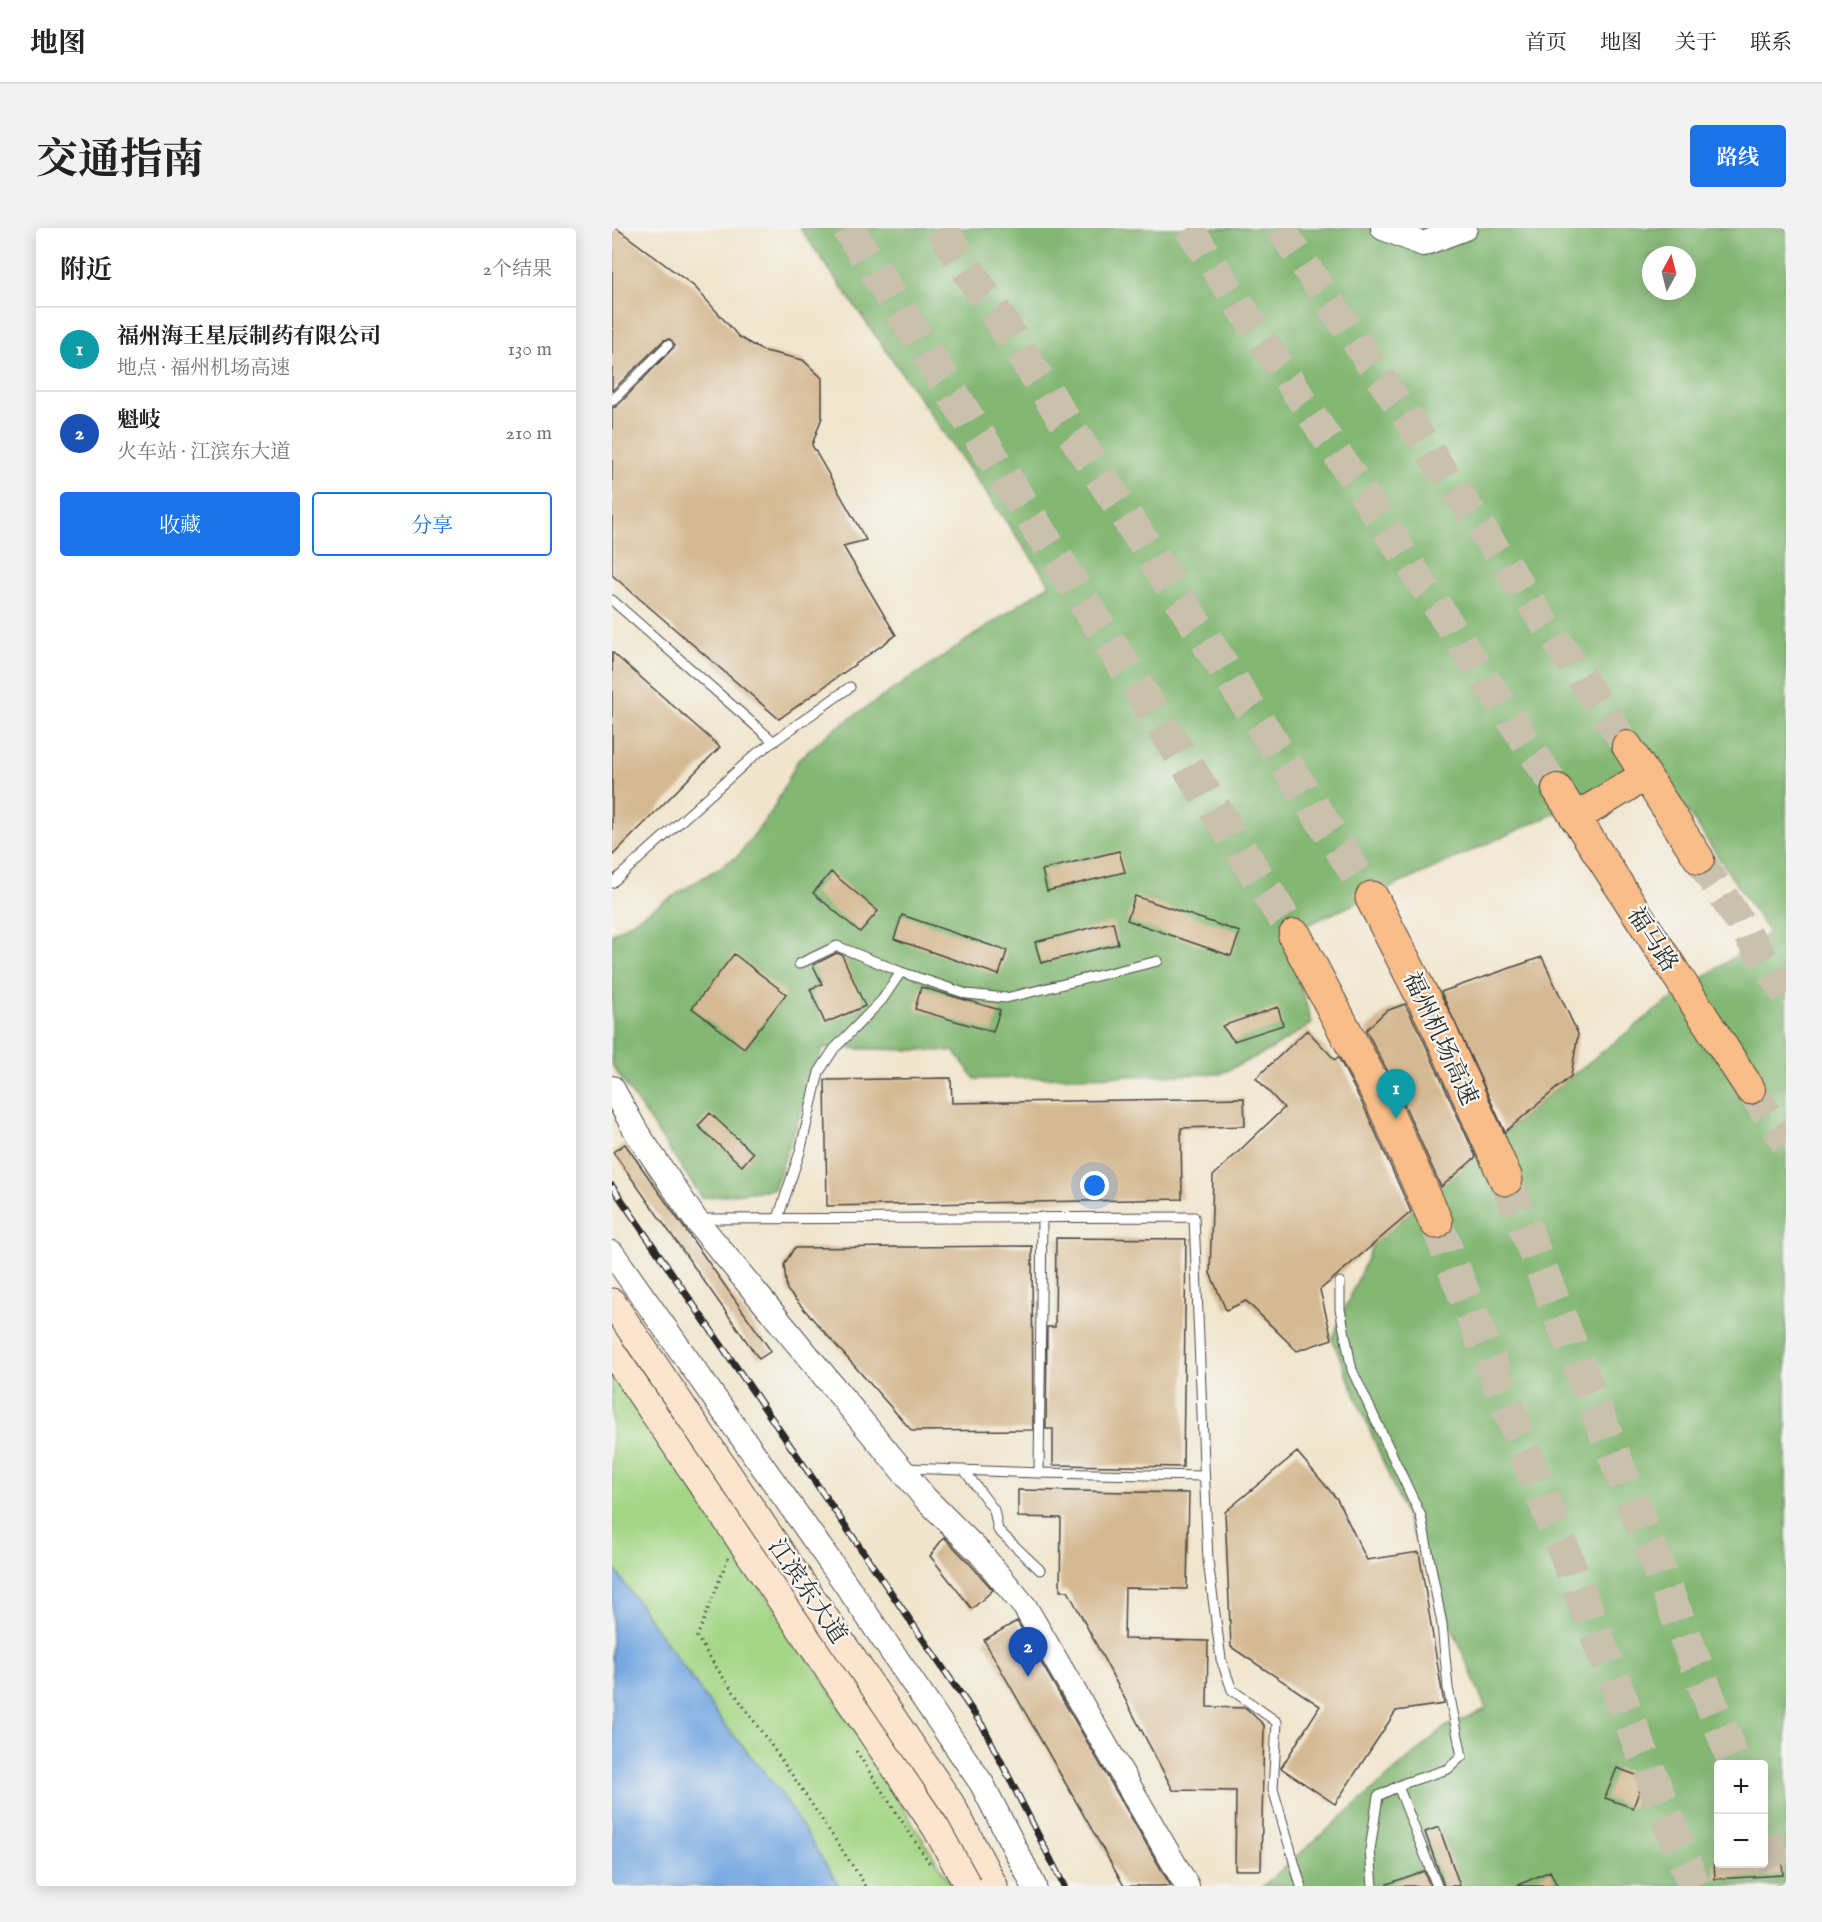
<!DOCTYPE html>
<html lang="zh">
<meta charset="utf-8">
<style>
:root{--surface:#fff;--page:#f2f2f2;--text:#222;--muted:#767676;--line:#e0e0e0;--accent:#1a73e8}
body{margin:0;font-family:"IM FELL English","Noto Serif SC",serif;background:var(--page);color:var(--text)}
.controls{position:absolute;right:18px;bottom:18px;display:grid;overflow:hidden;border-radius:6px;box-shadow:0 3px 15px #0003}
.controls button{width:54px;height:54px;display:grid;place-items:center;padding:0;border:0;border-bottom:2px solid var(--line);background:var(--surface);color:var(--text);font:30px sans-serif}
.compass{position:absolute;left:1030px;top:18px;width:54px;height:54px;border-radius:50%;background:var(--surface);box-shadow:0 3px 15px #0003;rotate:7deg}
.you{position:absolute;left:483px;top:958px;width:21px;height:21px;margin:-15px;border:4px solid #fff;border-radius:50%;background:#1a73e8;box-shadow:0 0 0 9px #1a73e833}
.badge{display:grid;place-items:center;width:39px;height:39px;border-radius:50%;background:var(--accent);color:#fff;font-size:20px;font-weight:700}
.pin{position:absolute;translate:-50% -50px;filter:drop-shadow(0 2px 3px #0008)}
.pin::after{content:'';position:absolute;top:32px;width:21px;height:18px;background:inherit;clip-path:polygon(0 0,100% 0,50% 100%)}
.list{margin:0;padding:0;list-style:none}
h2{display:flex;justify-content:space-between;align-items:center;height:78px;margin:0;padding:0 24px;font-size:26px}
h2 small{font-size:20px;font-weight:400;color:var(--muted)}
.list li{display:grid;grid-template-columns:39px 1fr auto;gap:18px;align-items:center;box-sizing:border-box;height:84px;padding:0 24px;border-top:2px solid var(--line)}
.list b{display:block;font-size:22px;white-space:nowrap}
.list p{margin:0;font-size:20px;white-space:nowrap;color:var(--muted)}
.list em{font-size:20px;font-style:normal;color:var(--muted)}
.actions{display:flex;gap:12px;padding:18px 24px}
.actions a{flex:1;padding:14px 0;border:2px solid var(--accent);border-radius:6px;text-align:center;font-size:21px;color:var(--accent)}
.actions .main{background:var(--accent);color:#fff}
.map{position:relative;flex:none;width:1174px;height:1658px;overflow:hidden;border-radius:6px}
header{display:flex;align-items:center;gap:36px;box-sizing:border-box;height:84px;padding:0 30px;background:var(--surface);border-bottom:2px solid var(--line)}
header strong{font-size:28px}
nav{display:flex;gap:33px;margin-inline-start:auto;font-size:21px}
.intro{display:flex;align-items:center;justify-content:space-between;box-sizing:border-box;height:144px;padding:0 36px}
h1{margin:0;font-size:42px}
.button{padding:15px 27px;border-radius:6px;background:var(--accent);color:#fff;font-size:21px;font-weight:700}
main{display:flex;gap:36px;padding:0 36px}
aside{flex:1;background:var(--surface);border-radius:6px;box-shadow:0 3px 15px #0003}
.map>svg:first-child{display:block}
</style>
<header>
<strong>地图</strong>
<nav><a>首页</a><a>地图</a><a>关于</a><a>联系</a></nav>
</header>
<div class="intro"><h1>交通指南</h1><a class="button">路线</a></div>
<main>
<aside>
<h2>附近<small>2个结果</small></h2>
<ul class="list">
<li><span class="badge" style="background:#0f9aa8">1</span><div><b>福州海王星辰制药有限公司</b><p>地点 · 福州机场高速</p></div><em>130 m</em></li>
<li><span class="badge" style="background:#1a4fb4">2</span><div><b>魁岐</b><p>火车站 · 江滨东大道</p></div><em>210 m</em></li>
</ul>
<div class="actions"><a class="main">收藏</a><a>分享</a></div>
</aside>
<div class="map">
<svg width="1174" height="1658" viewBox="0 0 1174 1658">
<rect width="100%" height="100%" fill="#f6f6f2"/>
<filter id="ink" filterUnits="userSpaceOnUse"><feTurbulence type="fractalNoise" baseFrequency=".0167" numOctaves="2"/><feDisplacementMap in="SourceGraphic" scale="12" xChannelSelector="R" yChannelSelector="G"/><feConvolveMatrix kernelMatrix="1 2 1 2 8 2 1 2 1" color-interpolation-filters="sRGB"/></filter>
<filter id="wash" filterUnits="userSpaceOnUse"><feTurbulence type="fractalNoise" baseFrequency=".008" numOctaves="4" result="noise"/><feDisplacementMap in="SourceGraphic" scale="24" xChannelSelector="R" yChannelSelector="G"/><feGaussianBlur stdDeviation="1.35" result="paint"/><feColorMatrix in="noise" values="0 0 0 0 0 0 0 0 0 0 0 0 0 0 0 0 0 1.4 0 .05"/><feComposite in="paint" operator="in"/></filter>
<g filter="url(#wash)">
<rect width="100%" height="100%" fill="#f1e5cd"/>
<!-- green -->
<path fill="#a4d686" stroke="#688058" stroke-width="1.5" d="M 0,1144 L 201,1436 L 340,1658 L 227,1658 L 169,1566 L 109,1492 L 0,1338 Z"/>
<!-- forest -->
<path fill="#83b773" stroke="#57714f" stroke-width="1.5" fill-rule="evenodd" d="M 188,0 L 1174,0 L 1174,1658 L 651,1658 L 833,1499 L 874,1481 L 720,1111 L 761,1016 L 959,848 L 1048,779 L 1157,705 L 1043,534 L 935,589 L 673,707 L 700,796 L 658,822 L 608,846 L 363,851 L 342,823 L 211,820 L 162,961 L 90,970 L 0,837 L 0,706 L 126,628 L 160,583 L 186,532 L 218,504 L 438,356 ZM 1039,27 L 1075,27 L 1075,63 L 1039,63 ZM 1106,1536 L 1152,1536 L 1152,1636 L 1106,1636 Z"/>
<!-- water -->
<path fill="#76a8e2" stroke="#506a86" stroke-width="1.5" d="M 0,1338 L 109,1492 L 169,1565 L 227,1658 L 0,1658 Z"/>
<g id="blocks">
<!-- building -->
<path fill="#d5b993" d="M 0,0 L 4,0 L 83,59 L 127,109 L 149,122 L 191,132 L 210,150 L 210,189 L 200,217 L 254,312 L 231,318 L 284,407 L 167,491 L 0,347 L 0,180 L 5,178 L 63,118 L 58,111 L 52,112 L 0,163 Z
M 0,424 L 108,519 L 0,628 Z
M 507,623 L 513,644 L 435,663 L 430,642 Z
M 219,644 L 266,683 L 248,704 L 201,665 Z
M 523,668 L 628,704 L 619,728 L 515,692 Z
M 290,687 L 395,723 L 387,747 L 282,711 Z
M 501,694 L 506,716 L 429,735 L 423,714 Z
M 225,725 L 230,727 L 253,778 L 213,795 L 198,761 L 210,756 L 201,737 Z
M 122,726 L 174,766 L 132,820 L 80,780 Z
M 930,729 L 966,806 L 959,848 L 893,904 L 829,764 Z
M 309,759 L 388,782 L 381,804 L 303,781 Z
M 793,776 L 810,809 L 864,929 L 829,959 L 788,867 L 754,802 L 774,783 Z
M 666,779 L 671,797 L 622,813 L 610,798 Z
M 695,802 L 723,832 L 726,829 L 754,883 L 799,984 L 708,1062 L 720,1111 L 685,1123 L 634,1073 L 614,1082 L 598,1045 L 601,948 L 672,880 L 644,850 Z
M 339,850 L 340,875 L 632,870 L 633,898 L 569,900 L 570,971 L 215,978 L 213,852 Z
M 98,885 L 141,925 L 130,938 L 86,898 Z
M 13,916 L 159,1123 L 147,1131 L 1,924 Z
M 444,1010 L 574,1011 L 571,1239 L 441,1237 L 441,1201 L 434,1201 L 435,1099 L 443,1099 Z
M 420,1018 L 421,1202 L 300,1203 L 175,1062 L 172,1037 L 182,1020 Z
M 685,1224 L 725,1271 L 755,1332 L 807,1324 L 832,1476 L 784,1483 L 723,1576 L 669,1540 L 708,1478 L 619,1419 L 613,1284 Z
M 406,1262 L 577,1265 L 575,1361 L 513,1360 L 512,1411 L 596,1413 L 595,1479 L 634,1480 L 652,1497 L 649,1642 L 623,1642 L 624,1563 L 561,1562 L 456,1363 L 448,1363 L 449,1290 L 406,1289 Z
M 332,1309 L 358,1336 L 381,1362 L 360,1381 L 318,1328 Z
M 405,1393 L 559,1658 L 512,1658 L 372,1412 Z
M 1005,1540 L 1032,1550 L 1021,1580 L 993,1570 Z
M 827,1599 L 848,1658 L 832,1658 L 813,1604 Z
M 1169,1618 L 1171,1647 L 1103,1651 L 1102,1635 L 1152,1635 L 1152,1619 Z
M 812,1643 L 818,1658 L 775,1658 L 775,1656 Z
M 938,1643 L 945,1658 L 904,1658 Z"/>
</g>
</g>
<g filter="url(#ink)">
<use href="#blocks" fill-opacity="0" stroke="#494743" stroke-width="1.5"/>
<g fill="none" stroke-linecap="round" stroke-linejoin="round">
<!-- primary-tunnel -->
<path stroke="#c9c0ad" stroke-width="30" stroke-dasharray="30 15" stroke-linecap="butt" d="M 577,0 L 945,561
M 668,0 L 1015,518
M 1087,631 L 1174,766
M 1138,861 L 1174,915"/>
<!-- motorway-tunnel -->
<path stroke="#c9c0ad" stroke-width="33" stroke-dasharray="33 16" stroke-linecap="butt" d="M 236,0 L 683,708
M 329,0 L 760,670
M 894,951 L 1123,1536
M 824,994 L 1082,1658
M 1152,1608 L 1171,1658"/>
<defs>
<path id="service" d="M 0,173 L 56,117
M 0,372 L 162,514
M 0,655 L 144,526 L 238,459
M 187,736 L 225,718 L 289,744 L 355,766 L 394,770 L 546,733
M 166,990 L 188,924 L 207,844 L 222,821 L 270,772 L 289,744
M 88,991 L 582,989 L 596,1333 L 609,1431 L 620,1462 L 665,1494 L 661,1561 L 689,1658
M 728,1054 L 728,1081 L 740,1142 L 809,1288 L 830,1396 L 836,1460 L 850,1528 L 836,1541 L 793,1555 L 766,1568 L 758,1622 L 761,1658
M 294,1240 L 427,1245 L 592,1248
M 352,1242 L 382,1282 L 386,1302 L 428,1342
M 427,1245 L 430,989
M 786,1558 L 825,1658"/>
<path id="tertiary" d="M 771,0 L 811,16 L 853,0
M 0,860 L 25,905 L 83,991 L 313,1270 L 369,1326 L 413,1379 L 575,1658
M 0,1025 L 233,1355 L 370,1556 L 422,1658"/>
<path id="secondary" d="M 0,1074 L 339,1576 L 382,1658"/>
<path id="primary" d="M 1015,518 L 1087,631
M 945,561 L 1138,861
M 963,590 L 1034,547"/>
<path id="motorway" d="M 760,670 L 827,801 L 894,951
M 683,708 L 771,875 L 824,994"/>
</defs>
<!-- service casing -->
<use href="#service" stroke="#494743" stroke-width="11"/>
<!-- tertiary casing -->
<use href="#tertiary" stroke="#494743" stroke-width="26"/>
<!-- secondary casing -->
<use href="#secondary" stroke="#494743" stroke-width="29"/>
<!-- primary casing -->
<use href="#primary" stroke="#494743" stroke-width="32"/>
<!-- motorway casing -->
<use href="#motorway" stroke="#494743" stroke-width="35"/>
<!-- path -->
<path stroke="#494743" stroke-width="3" stroke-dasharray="1.5 4.5" stroke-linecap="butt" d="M 116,1330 L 85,1409 L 106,1442 L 187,1557 L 254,1658
M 244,1523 L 318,1636"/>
<!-- service -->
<use href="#service" stroke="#fff" stroke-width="9"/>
<!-- tertiary -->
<use href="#tertiary" stroke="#fff" stroke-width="24"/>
<!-- secondary -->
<use href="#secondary" stroke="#fce5cf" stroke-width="27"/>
<!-- primary -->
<use href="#primary" stroke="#f8bd88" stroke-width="30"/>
<!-- motorway -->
<use href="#motorway" stroke="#f8bd88" stroke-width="33"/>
<defs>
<path id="rail" d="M 0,958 L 372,1500 L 452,1658"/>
</defs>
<!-- rail casing -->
<use href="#rail" stroke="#2b2b2b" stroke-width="7"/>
<!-- rail -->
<use href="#rail" stroke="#f6f6f2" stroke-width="4.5" stroke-dasharray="14" stroke-linecap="butt"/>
<defs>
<path id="secondary-bridge" d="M 0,1124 L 324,1600 L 356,1658"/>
</defs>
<!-- secondary-bridge casing -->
<use href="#secondary-bridge" stroke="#494743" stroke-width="29" stroke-linecap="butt"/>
<!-- secondary-bridge -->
<use href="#secondary-bridge" stroke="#fce5cf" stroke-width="27"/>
</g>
</g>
<g text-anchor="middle" stroke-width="4.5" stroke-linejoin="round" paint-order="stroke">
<!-- street labels -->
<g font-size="24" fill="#2b2b2b" stroke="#f6f6f2">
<text transform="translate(1041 711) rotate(57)" y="8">福马路</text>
<text transform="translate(829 810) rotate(65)" y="8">福州机场高速</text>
<text transform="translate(196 1363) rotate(56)" y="8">江滨东大道</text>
</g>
</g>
</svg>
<div class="controls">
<button>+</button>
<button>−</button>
</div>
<svg class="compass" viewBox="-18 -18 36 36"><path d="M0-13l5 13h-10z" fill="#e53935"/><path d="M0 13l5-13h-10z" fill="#767676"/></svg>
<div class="you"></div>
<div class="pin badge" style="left:784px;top:891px;background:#0f9aa8">1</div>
<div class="pin badge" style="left:416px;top:1449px;background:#1a4fb4">2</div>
</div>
</main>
